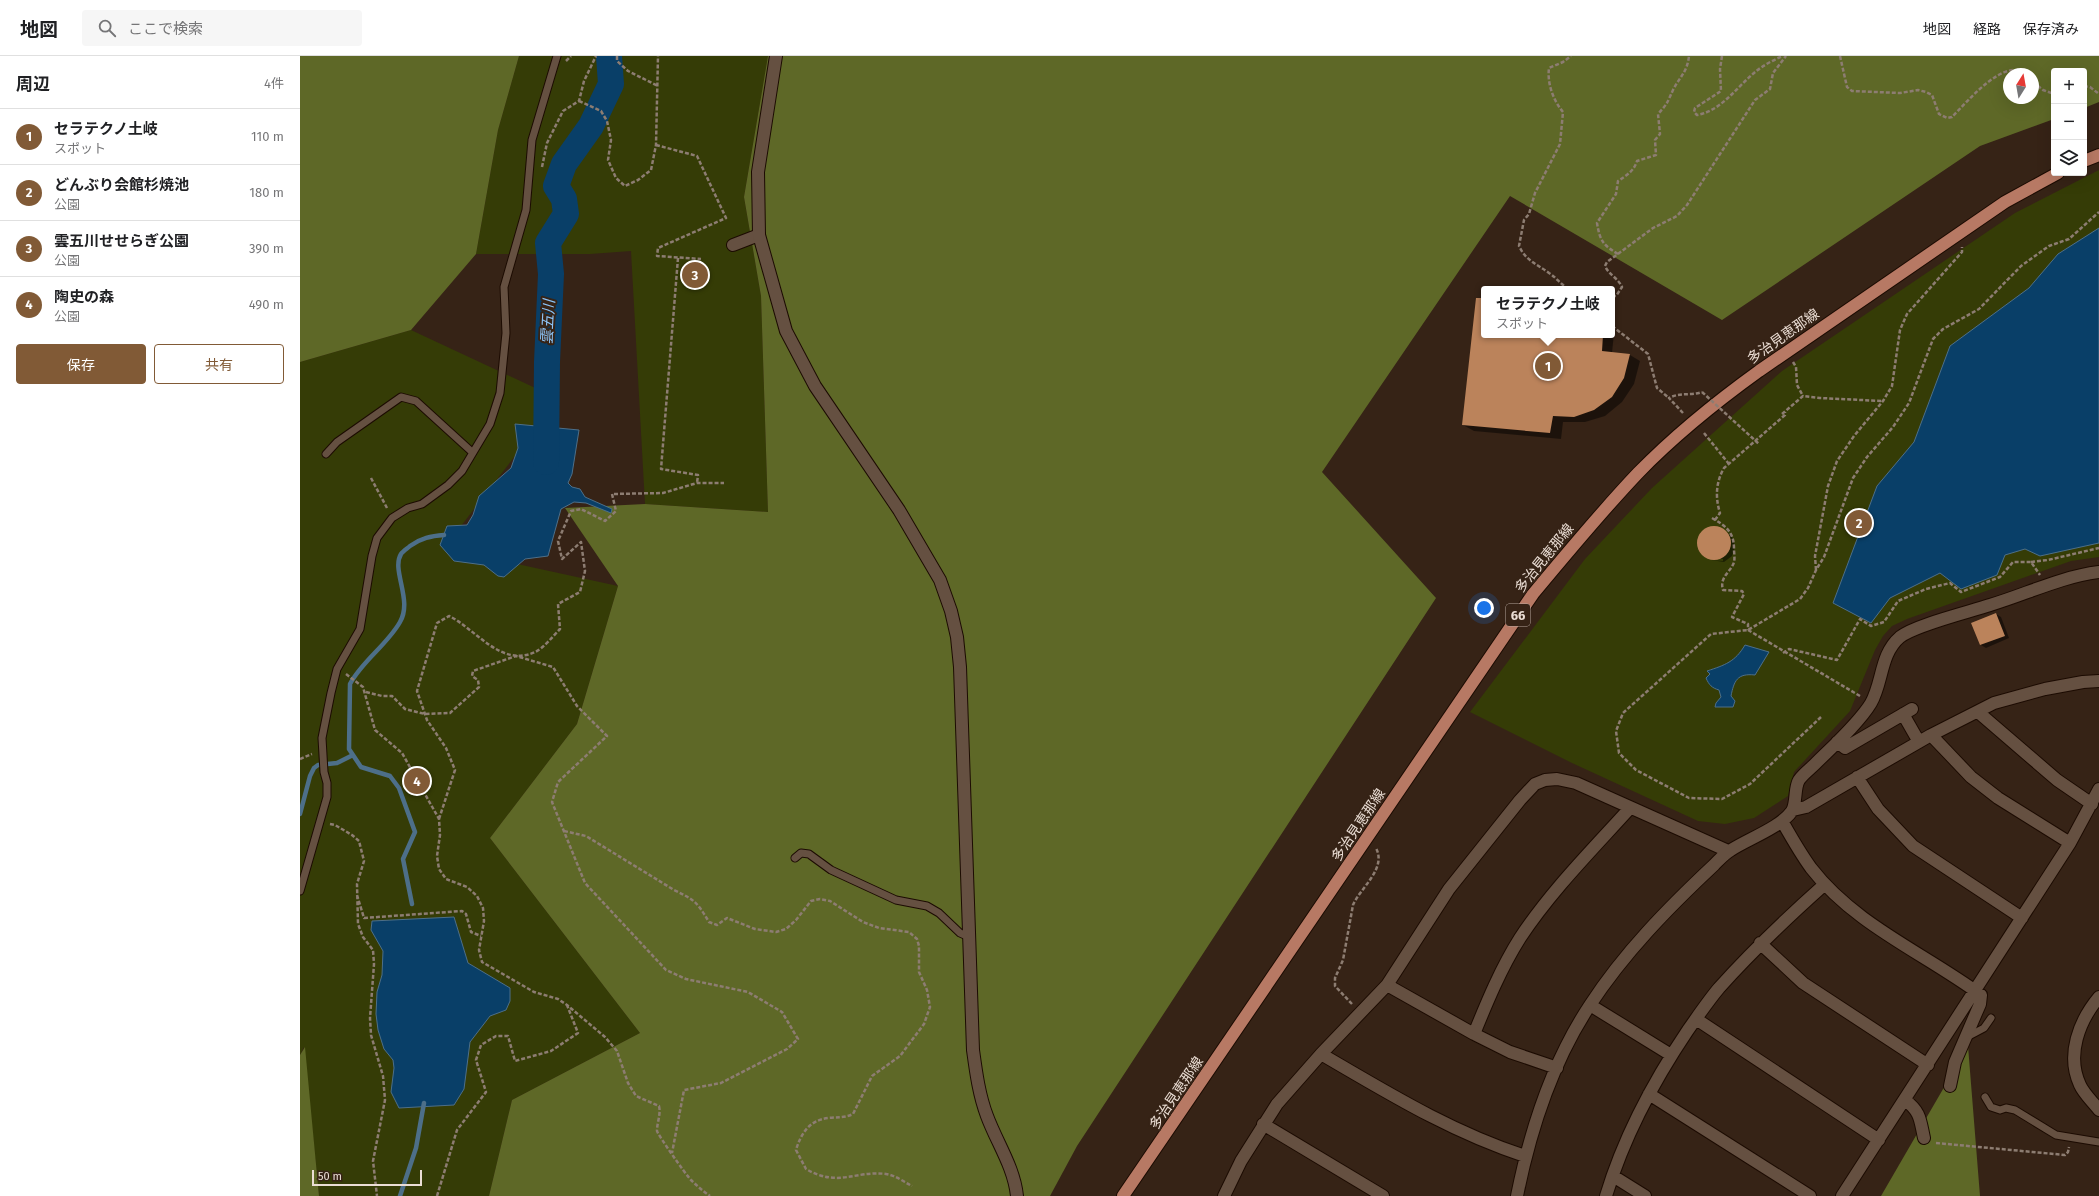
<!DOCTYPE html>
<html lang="ja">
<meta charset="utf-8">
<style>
:root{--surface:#fff;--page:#f6f6f6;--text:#202124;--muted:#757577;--line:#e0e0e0;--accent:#815a36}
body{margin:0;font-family:"Fira Sans","Noto Sans JP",sans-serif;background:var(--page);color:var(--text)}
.controls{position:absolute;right:12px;top:12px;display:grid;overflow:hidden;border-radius:4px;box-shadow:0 4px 16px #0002}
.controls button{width:36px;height:36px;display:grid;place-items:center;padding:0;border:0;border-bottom:1px solid var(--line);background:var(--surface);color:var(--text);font:20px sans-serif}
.compass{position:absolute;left:1703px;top:12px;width:36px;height:36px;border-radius:50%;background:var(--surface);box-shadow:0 4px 16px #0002;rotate:11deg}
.scale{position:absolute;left:12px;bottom:10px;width:110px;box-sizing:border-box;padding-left:4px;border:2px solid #ebded5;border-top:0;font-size:11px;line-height:14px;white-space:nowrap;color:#ebded5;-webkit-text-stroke:3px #362316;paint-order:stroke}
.you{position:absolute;left:1184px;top:552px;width:14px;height:14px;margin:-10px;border:3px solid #fff;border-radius:50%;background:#1a73e8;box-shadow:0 0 0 6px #1a73e833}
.badge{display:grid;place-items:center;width:26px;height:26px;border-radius:50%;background:var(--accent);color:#fff;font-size:13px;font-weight:700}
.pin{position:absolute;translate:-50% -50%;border:2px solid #fff;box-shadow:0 1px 4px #0006}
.popup{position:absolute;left:1181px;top:230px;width:134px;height:52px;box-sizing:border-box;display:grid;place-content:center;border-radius:4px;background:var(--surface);filter:drop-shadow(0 1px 3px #0005);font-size:13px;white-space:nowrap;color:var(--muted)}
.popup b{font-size:15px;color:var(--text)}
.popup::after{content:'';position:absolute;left:50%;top:100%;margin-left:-8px;border:8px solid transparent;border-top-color:var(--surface)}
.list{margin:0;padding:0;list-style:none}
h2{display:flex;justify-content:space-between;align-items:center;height:52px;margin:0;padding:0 16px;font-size:17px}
h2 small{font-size:13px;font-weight:400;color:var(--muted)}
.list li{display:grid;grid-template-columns:26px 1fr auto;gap:12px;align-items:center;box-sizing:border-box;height:56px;padding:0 16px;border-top:1px solid var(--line)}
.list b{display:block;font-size:15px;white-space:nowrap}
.list p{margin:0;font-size:13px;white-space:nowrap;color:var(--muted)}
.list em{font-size:13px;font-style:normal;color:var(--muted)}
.actions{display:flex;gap:8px;padding:12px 16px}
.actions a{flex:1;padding:9px 0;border:1px solid var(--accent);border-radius:4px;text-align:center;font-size:14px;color:var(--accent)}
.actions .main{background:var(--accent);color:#fff}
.icon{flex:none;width:22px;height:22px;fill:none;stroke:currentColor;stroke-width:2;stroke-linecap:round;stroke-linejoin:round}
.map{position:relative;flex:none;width:1799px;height:1140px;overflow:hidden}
header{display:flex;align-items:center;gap:24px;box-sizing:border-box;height:56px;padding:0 20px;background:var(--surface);border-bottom:1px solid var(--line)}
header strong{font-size:19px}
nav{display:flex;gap:22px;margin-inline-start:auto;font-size:14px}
.search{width:280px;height:36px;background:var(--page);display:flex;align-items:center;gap:10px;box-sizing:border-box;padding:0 14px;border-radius:4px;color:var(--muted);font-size:15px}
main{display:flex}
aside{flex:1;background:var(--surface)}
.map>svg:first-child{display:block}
</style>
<header>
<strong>地図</strong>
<div class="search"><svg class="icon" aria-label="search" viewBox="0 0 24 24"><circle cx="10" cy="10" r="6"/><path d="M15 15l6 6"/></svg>ここで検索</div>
<nav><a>地図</a><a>経路</a><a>保存済み</a></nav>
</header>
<main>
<aside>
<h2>周辺<small>4件</small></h2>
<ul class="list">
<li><span class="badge">1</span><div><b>セラテクノ土岐</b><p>スポット</p></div><em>110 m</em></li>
<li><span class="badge">2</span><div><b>どんぶり会館杉焼池</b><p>公園</p></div><em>180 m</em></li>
<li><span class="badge">3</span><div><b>雲五川せせらぎ公園</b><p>公園</p></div><em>390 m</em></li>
<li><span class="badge">4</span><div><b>陶史の森</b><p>公園</p></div><em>490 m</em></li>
</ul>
<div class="actions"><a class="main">保存</a><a>共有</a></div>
</aside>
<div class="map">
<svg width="1799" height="1140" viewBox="0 0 1799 1140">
<rect width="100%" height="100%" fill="#362316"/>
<!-- green -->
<path fill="#353c06" d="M 219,0 L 468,0 L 444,141 L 461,240 L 468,456 L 345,448 L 331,195 L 290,198 L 176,198 L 198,74 Z
M 1799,114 L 1799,501 L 1771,505 L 1607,563 L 1592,570 L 1583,580 L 1575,594 L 1550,655 L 1494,716 L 1488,740 L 1454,762 L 1425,768 L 1398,765 L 1272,707 L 1170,656 L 1285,503 L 1352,432 L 1482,315 L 1715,157 Z
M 111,274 L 259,343 L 144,492 L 318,530 L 277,668 L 190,782 L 340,977 L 212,1044 L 189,1140 L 19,1140 L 4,991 L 0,999 L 0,306 Z"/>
<!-- forest -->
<path fill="#5e6827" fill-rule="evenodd" d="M 0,0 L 219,0 L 198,74 L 176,198 L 111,274 L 0,306 Z
M 468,0 L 1799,0 L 1799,46 L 1784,52 L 1784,15 L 1754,15 L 1754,63 L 1680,90 L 1422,264 L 1210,140 L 1022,416 L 1136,542 L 777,1090 L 750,1140 L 189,1140 L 212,1044 L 340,977 L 190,782 L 277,668 L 318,530 L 265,452 L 345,448 L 468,456 L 461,240 L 444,141 ZM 1709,18 L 1733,18 L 1733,42 L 1709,42 Z
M 1668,990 L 1680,1140 L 1581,1140 Z
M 5,991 L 19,1140 L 0,1140 L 0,999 Z"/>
<!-- water -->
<path fill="#093f68" stroke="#4d6f89" d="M 1799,172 L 1799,487 L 1740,500 L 1725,493 L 1705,499 L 1697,519 L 1661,533 L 1640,517 L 1590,542 L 1571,567 L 1533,547 L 1577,430 L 1614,386 L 1650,290 L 1729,232 L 1758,198 Z
M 215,368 L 279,374 L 272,418 L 268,427 L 272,431 L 280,433 L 285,441 L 312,453 L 311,457 L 286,447 L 274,446 L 261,453 L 248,500 L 225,503 L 204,521 L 198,520 L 184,509 L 154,505 L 140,489 L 147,470 L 167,469 L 173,459 L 179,440 L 211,412 L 218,392 Z
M 1445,589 L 1469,596 L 1455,619 C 1437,617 1434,625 1431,640 L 1435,645 L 1433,651 L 1415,651 L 1416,647 L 1421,641 L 1419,634 C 1412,632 1409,629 1406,622 L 1410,618 L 1407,615 C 1425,609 1435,606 1445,589 Z
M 154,861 L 168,907 L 210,932 L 210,945 L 206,954 L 190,960 L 170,986 L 164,1033 L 154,1049 L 99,1052 L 91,1036 L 94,1012 L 93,1004 L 84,993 L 78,974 L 76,958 L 77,936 L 82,919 L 83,895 L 71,874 L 72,865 Z"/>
<!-- shadow -->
<path fill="#0007" d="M 1184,256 L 1184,279 L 1312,279 L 1312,276 L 1314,277 L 1312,297 L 1330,299 L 1340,305 L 1334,328 L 1322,346 L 1305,360 L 1285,366 L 1263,366 L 1261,383 L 1174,375 L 1163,369 Z
M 1412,471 L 1428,477 L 1432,481 L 1435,490 L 1432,500 L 1424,506 L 1411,504 L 1423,505 L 1423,503 L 1408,502 L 1403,499 L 1398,490 L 1400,480 L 1407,473 Z
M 1696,558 L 1701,561 L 1709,582 L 1686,592 L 1681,589 L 1673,568 Z"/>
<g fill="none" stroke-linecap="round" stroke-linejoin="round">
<!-- stream -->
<path stroke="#4d6f89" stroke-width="4.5" d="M 0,758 L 10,720 L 14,712 L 18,709 L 37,707 L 53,699
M 112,848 L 103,803 L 115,776 L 99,732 L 90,720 L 61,711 L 49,693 L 50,628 C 62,605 87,589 100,566 C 113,544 91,514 101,498 C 103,495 108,492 110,490 C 121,482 131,480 144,479
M 100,1140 L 116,1092 L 124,1047"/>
<!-- river -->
<path stroke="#093f68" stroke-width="26" d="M 246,406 L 247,306 L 251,218 L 248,187 L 266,158 L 264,143 L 256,130 L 264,108 L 291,70 L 311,28 L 309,0"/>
</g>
<!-- building -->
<path fill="#bb835b" d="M 1176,242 L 1184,242 L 1184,279 L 1303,279 L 1302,295 L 1330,298 L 1324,322 L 1312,341 L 1294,354 L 1274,361 L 1253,360 L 1250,377 L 1162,369 Z
M1397 487a17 17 0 1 1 34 0a17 17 0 1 1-34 0Z
M 1696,557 L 1705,580 L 1680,589 L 1671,567 Z"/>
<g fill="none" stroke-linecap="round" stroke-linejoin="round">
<defs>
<path id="lane" d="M 26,398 L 37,386 L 101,341 L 116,345 L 172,396
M 495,802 L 501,797 L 509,798 L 531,814 L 596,844 L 627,850 L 639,857 L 660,877 L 669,881
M 0,835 L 27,741 L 27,727 L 24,716 L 22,682 L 31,637 L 37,613 L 60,573 L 72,500 L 77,482 L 92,462 L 108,452 L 122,448 L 148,429 L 162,415 L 190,368 L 200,337 L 206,277 L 204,231 L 226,154 L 232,84 L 257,0
M 1667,981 L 1684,972 L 1691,962
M 1685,1041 L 1691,1051 L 1700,1054 L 1706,1052 L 1715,1054 L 1756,1079 L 1799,1086"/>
<path id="street" d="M 433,189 L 459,179
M 1678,656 L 1757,724 L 1792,748
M 1603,658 L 1619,686
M 1631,679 L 1671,721 L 1698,742 L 1770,787
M 1537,686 L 1545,692 L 1612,653
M 1557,721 L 1578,753 L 1613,790 L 1722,862
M 1493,754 L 1506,751 L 1631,679 L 1694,647 L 1745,633 L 1783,626 L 1799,625
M 1482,765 C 1491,781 1500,797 1511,812 C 1555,869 1624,897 1681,939 L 1680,948 L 1655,1006 L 1650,1030
M 1460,887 L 1503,927 L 1628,1009
M 1087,929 L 1174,978 L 1210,996 L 1257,1012
M 1799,941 C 1779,965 1766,999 1780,1029 C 1784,1038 1793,1046 1799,1054
M 1290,949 L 1371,999
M 1396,963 L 1579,1084
M 1174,978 C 1187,946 1201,912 1220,882 C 1251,835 1292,794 1330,752
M 1021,998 C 1088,1037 1151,1076 1225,1100
M 1349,1038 L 1510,1140
M 1605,1044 C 1621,1056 1620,1064 1624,1082
M 963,1068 L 1083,1140
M 1313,1120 L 1345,1140
M 924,1140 L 941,1105 L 977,1048 L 1021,998 L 1087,929 L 1149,833 L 1220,744 L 1235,728 L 1245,724 L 1257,723 L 1276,727 L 1428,795
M 1217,1140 C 1230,1075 1253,1005 1290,949 C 1324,897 1368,852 1414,809 C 1419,804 1424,798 1431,794 C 1448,783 1481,771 1492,755 C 1497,746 1494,732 1499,724 C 1503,718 1510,713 1515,708 C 1532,691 1559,667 1571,647 C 1583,626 1580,598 1600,581 C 1615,569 1669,556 1690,549 C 1727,538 1760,521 1799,516
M 1306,1140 C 1324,1080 1353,1026 1388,974 C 1398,960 1408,945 1419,932 C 1452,895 1488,861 1525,828
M 1542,1140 L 1770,787 L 1799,733"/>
<path id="secondary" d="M 476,0 L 458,116 L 459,179 L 486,275 L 515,330 L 599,454 L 640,524 L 651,555 L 657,581 L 660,611 L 673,994 C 676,1016 679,1039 687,1060 C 697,1087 714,1111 717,1140"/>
<path id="primary" d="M 1784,105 L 1799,99
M 823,1140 L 1233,538 C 1267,497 1301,456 1338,417 C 1375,379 1416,346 1459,315 L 1705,146 L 1758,117"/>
</defs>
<!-- lane casing -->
<use href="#lane" stroke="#1c0b02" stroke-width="9"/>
<!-- street casing -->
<use href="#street" stroke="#1c0b02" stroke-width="14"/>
<!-- secondary casing -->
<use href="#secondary" stroke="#1c0b02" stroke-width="14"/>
<!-- primary casing -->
<use href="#primary" stroke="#1c0b02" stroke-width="14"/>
<!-- path -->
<path stroke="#8d7d72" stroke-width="2.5" stroke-dasharray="4 2" stroke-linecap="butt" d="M 317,0 L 317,5 L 328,15 L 358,30
M 1422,0 L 1420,13 L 1421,35 L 1395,52 L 1394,56 L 1397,59 C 1421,55 1436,32 1454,17 C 1462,10 1473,4 1483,0
M 1540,0 L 1547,31 L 1552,35 L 1600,37 L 1618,34 L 1626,36 L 1632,39 L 1639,58 L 1647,62 L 1652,61 C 1667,46 1705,0 1726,18
M 266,5 L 271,0
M 1733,26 L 1743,34 L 1754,38
M 1784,30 L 1790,31 L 1799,38
M 279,45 L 301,55 L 307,65 L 311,84 L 308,104 L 316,122 L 325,130 L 338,124 L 351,114 L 356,89 L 358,0
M 356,89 L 397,100 L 426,162 L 358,192 L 357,200 L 401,203
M 242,111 L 247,87 L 263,55 L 279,45 L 284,25 L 296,0
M 1318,198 C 1303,189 1300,185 1297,167 L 1316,138 L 1318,125 C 1327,119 1334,115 1337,105 L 1356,99 L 1355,84 L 1360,78 L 1358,58 C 1368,47 1367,47 1373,34 C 1380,20 1387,17 1389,0
M 378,202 L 361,413 L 398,419 L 397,427
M 1269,233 C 1261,229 1257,222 1249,217 C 1237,208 1226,205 1219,190 L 1224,164 L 1229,158 L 1235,137 L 1260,88 L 1263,56 C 1253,44 1247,27 1249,12 L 1263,6 L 1271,0
M 1312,240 L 1316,240 L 1322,231 C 1318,222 1309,219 1305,210 L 1307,206 L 1353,172 L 1377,160 L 1387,149 L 1455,44 L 1470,33 L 1473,17 L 1486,0
M 1312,270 L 1348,298 L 1357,332 L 1369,342
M 1493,306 L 1496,311 L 1497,329 L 1503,340
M 1383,357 L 1369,342 C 1380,336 1391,340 1402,336
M 1482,358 L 1503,340 L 1520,342 L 1582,345
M 1404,377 L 1429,408
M 71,422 L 87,452
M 1412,462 C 1426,470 1434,476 1434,493 C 1434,497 1435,502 1434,506 C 1431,516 1419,521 1423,534 L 1442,535 L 1444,538 L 1432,561 L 1448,568 L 1448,574
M 1415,464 L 1420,457 C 1415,441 1416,426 1424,412 L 1485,359 L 1485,356
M 1731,506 L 1748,504 L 1799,492
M 1516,514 L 1515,500 L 1528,430 L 1537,405 L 1554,380 L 1583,345 L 1592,330 L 1600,274 L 1607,258 L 1662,196 L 1662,191
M 1448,574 L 1560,640
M 1483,597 L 1489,593 L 1537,604 L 1560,563 L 1571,570 L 1584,566 L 1598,545 L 1626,533 L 1650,527 L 1661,536 L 1700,521 L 1713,506 L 1731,506 L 1740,519
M 46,618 L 63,631 L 75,674 L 102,697 L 139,763 L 140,779 L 137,800 L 139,813 L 146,823 L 167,831 L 177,840 L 183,852 L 184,865 L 179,894 L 182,906 L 234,936 L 258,943 L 267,949 L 305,981 L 317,995 L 328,1027 L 336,1040 L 359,1050 C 361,1059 357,1066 357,1075 C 358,1079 386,1119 391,1124 C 397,1130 403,1135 410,1140
M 66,636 L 82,640 L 92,640 L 105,653 L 125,658 L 150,657 L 179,631 L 178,624 L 172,620 L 173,615 L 216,600 L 253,611 L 277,650 L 307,680 L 258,726 L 252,746 L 285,827 L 366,914 L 386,923 L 448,936 L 482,956 L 498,983 L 487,993 L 421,1027 L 384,1034 L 372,1097
M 1521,661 L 1450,728 L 1422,743 L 1389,742 L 1336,714 L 1319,697 L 1316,675 L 1323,657 L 1411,578 L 1448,574 L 1500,543 L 1508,532 L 1516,514 L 1524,501 L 1553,422 L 1567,401 L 1593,371 L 1609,347 L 1633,283 L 1643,273 L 1679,253 L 1721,210 L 1749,190 L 1769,183 L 1799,156
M 0,703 L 12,698
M 139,763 L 155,714 L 146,692 L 127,664 L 117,635 L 137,567 L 149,560 C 176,573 201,612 235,596 C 244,592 253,580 260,573 L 258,548 L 280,536 L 285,515 L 281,486 L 262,503 L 258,485 L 271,455 L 281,453 L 305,465 L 316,455 L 312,438 L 363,437 L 397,427 L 424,427
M 30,768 L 35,769 L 52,779 L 59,785 L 64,805 L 57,828 L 58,868 L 63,881 L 73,894 L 74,908 L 70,962 L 71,979 L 83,1020 L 85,1044 L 73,1105 L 77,1140
M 264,775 L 286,780 L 374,834 C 395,844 397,846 409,866 L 417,869 L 427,862 L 455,873 L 476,876 L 486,873 L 496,864 L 511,845 L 520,843 L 530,845 L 563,866 L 579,872 L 609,876 L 617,883 L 619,890 L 619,916 L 627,934 L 630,951 L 624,968 L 600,1000 L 572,1020 L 553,1058 C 545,1062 537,1061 528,1062 C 510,1064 501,1077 496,1094 L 506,1113 C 539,1132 555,1114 586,1118 C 595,1119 604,1126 612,1130
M 57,839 L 64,862 L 162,855 L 166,858 L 171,876 L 181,880
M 1052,948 L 1035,930 L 1035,922 L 1043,904 L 1053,849 C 1060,832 1087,813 1076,792
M 1636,1087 L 1765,1099 L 1768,1096 L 1769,1091
M 137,1140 L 157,1074 L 186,1036 L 176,1004 L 181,989 L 196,980 L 208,980 L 215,1005 L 251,995 L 278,977 L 267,949"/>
<!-- lane -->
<use href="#lane" stroke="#655041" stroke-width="7"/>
<!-- street -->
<use href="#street" stroke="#655041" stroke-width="12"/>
<!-- secondary -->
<use href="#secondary" stroke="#655041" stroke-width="12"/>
<!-- primary -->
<use href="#primary" stroke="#b77964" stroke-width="12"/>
<!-- path-bridge -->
<path stroke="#8d7d72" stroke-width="2.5" stroke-dasharray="4 2" stroke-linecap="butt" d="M 1402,336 L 1459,388"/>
</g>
<g text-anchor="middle" stroke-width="4" stroke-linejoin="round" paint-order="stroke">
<!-- shield labels -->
<rect fill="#362316" stroke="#b5a69c" stroke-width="1" x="1206" y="548" width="24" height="22" rx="3"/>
<g font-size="13" font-weight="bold" fill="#ebded5">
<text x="1218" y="564">66</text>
</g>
<!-- street labels -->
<g font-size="14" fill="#ebded5" stroke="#362316">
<text transform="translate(1483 280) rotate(-35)" y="5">多治見恵那線</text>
<text transform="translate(1244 502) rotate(-51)" y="5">多治見恵那線</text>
<text transform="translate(1058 769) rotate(-56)" y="5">多治見恵那線</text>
<text transform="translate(876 1037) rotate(-56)" y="5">多治見恵那線</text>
</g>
<!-- water labels -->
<g font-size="15" font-style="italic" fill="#8dc5f9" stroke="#362316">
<text transform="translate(248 266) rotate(-87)" y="5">雲五川</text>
</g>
</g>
</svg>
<div class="controls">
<button>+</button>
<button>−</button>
<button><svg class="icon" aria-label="layers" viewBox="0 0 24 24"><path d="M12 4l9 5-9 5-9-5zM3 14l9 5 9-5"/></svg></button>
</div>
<svg class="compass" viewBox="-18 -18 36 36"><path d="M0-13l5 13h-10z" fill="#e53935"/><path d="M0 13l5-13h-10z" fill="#757577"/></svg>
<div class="scale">50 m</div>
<div class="you"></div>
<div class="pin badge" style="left:1248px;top:310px">1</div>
<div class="popup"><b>セラテクノ土岐</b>スポット</div>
<div class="pin badge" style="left:1559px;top:467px">2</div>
<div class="pin badge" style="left:395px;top:219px">3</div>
<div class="pin badge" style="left:117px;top:725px">4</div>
</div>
</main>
